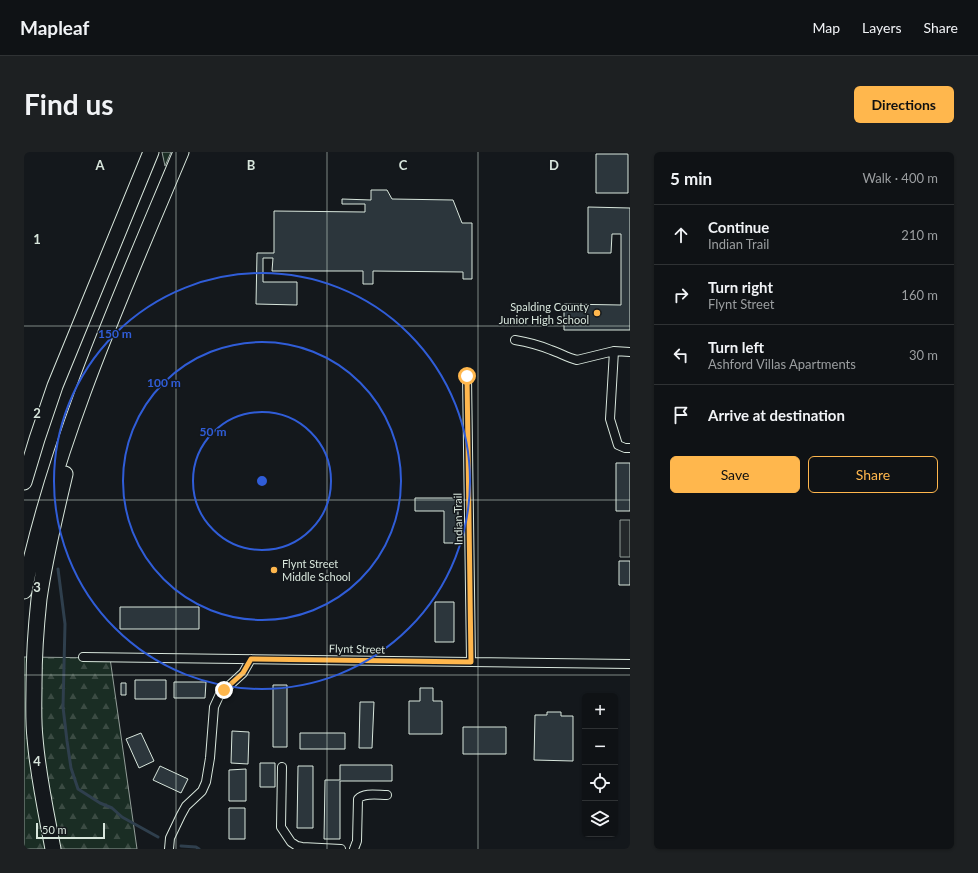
<!DOCTYPE html>
<meta charset="utf-8">
<style>
:root{--surface:#0f1215;--page:#1d2022;--text:#f1f3f6;--muted:#9b9ea0;--line:#2f3234;--accent:#ffb74d}
body{margin:0;font-family:Lato,sans-serif;background:var(--page);color:var(--text)}
.controls{position:absolute;right:12px;bottom:12px;display:grid;overflow:hidden;border-radius:6px;box-shadow:0 1px 3px #0004}
.controls button{width:36px;height:36px;display:grid;place-items:center;padding:0;border:0;border-bottom:1px solid var(--line);background:var(--surface);color:var(--text);font:20px sans-serif}
.scale{position:absolute;left:12px;bottom:10px;width:69px;box-sizing:border-box;padding-left:4px;border:2px solid #d8e6dc;border-top:0;font-size:11px;line-height:14px;white-space:nowrap;color:#d8e6dc;-webkit-text-stroke:3px #14181c;paint-order:stroke}
.stop{position:absolute;width:12px;height:12px;margin:-9px;border:3px solid #ffb74d;border-radius:50%;background:#fff}
.stop.end{background:#ffb74d;border-color:#fff;box-shadow:0 1px 4px #0008}
.list{margin:0;padding:0;list-style:none}
h2{display:flex;justify-content:space-between;align-items:center;height:52px;margin:0;padding:0 16px;font-size:17px}
h2 small{font-size:13px;font-weight:400;color:var(--muted)}
.list li{display:grid;grid-template-columns:26px 1fr auto;gap:12px;align-items:center;box-sizing:border-box;height:60px;padding:0 16px;border-top:1px solid var(--line)}
.list b{display:block;font-size:15px;white-space:nowrap}
.list p{margin:0;font-size:13px;white-space:nowrap;color:var(--muted)}
.list em{font-size:13px;font-style:normal;color:var(--muted)}
.actions{display:flex;gap:8px;padding:12px 16px}
.actions a{flex:1;padding:9px 0;border:1px solid var(--accent);border-radius:6px;text-align:center;font-size:14px;color:var(--accent)}
.actions .main{background:var(--accent);color:#111}
.icon{flex:none;width:22px;height:22px;fill:none;stroke:currentColor;stroke-width:2;stroke-linecap:round;stroke-linejoin:round}
.map{position:relative;flex:none;width:606px;height:697px;overflow:hidden;border-radius:6px}
header{display:flex;align-items:center;gap:24px;box-sizing:border-box;height:56px;padding:0 20px;background:var(--surface);border-bottom:1px solid var(--line)}
header strong{font-size:19px}
nav{display:flex;gap:22px;margin-inline-start:auto;font-size:14px}
.intro{display:flex;align-items:center;justify-content:space-between;box-sizing:border-box;height:96px;padding:0 24px}
h1{margin:0;font-size:28px}
.button{padding:10px 18px;border-radius:6px;background:var(--accent);color:#111;font-size:14px;font-weight:700}
main{display:flex;gap:24px;padding:0 24px}
aside{flex:1;background:var(--surface);border-radius:6px;box-shadow:0 1px 3px #0004}
.map>svg:first-child{display:block}
</style>
<header>
<strong>Mapleaf</strong>
<nav><a>Map</a><a>Layers</a><a>Share</a></nav>
</header>
<div class="intro"><h1>Find us</h1><a class="button">Directions</a></div>
<main>
<div class="map">
<svg width="606" height="697" viewBox="0 0 606 697">
<defs>
<pattern id="forest-firs" width="22" height="20" patternUnits="userSpaceOnUse"><rect width="22" height="20" fill="#1a2d24"/><path d="M5 1l3.5 6h-7zM16 11l3.5 6h-7z" fill="#3b4b43"/></pattern>
</defs>
<rect width="100%" height="100%" fill="#14181c"/>
<!-- forest -->
<path fill="url(#forest-firs)" stroke="#939e99" d="M 138,0 L 147,0 L 141,14 Z
M 0,505 L 86,506 L 113,697 L 0,697 Z"/>
<!-- parking -->
<path fill="#24282b" stroke="#939e99" d="M 596,368 L 606,368 L 606,405 L 596,405 Z"/>
<g fill="none" stroke-linecap="round" stroke-linejoin="round">
<!-- stream -->
<path stroke="#2f3f4d" stroke-width="3" d="M 34,417 L 41,472 L 39,555 L 43,589 L 47,616 L 54,637 L 76,651 L 88,656 L 98,665 L 134,685
M 157,694 L 172,695 L 175,697"/>
</g>
<!-- building -->
<path fill="#2c363c" stroke="#d8e6dc" d="M 572,2 L 604,2 L 604,41 L 572,41 Z
M 347,38 L 363,38 L 368,47 L 429,48 L 438,71 L 448,71 L 448,127 L 439,127 L 439,120 L 349,119 L 349,132 L 339,132 L 339,119 L 248,119 L 249,106 L 239,106 L 239,130 L 273,130 L 273,153 L 232,152 L 233,101 L 250,101 L 250,59 L 341,60 L 341,52 L 318,52 L 318,47 L 347,48 Z
M 564,55 L 606,56 L 606,178 L 540,178 L 540,152 L 597,153 L 597,82 L 588,82 L 587,101 L 564,101 Z
M 592,311 L 606,311 L 606,359 L 592,359 Z
M 391,346 L 434,346 L 434,391 L 420,391 L 420,359 L 391,359 Z
M 595,409 L 606,409 L 606,433 L 595,433 Z
M 411,450 L 430,450 L 430,490 L 411,490 Z
M 96,455 L 175,455 L 175,477 L 96,477 Z
M 111,528 L 142,528 L 142,547 L 111,547 Z
M 150,530 L 182,530 L 181,546 L 150,546 Z
M 97,531 L 102,531 L 102,543 L 97,543 Z
M 249,533 L 263,533 L 263,595 L 249,595 Z
M 396,536 L 409,536 L 409,549 L 418,549 L 418,582 L 385,582 L 385,549 L 396,549 Z
M 336,550 L 350,550 L 348,596 L 335,596 Z
M 523,560 L 537,560 L 537,564 L 549,564 L 549,609 L 510,608 L 511,563 L 523,563 Z
M 439,575 L 482,575 L 482,602 L 439,602 Z
M 208,579 L 225,580 L 224,612 L 207,611 Z
M 117,581 L 130,609 L 115,616 L 102,587 Z
M 276,581 L 321,581 L 321,597 L 276,597 Z
M 236,611 L 251,611 L 251,635 L 236,635 Z
M 316,613 L 368,613 L 368,629 L 316,629 L 316,687 L 300,687 L 301,628 L 316,628 Z
M 136,614 L 164,627 L 157,641 L 129,628 Z
M 274,614 L 289,614 L 289,676 L 273,676 Z
M 222,617 L 222,649 L 205,649 L 205,618 Z
M 205,656 L 221,656 L 221,687 L 205,687 Z"/>
<g fill="none" stroke-linecap="round" stroke-linejoin="round">
<defs>
<path id="street" d="M 491,188 C 503,190 515,193 527,198 C 536,201 544,206 553,208 L 590,199 L 606,200
M 590,199 L 586,267 L 594,293 L 601,296 L 606,296
M 443,224 L 447,509
M 59,505 L 606,512
M 258,615 L 257,675 L 267,690 L 273,694 L 278,695 L 317,697
M 145,697 L 146,686 L 157,663 L 162,654 L 178,639 L 182,630 L 186,606 L 190,555 L 196,542 L 219,521 L 227,507
M 330,697 L 333,689 L 334,647 C 340,640 354,643 363,643"/>
<path id="highway" d="M 0,330 L 13,287 L 31,234 L 127,0
M 0,439 C 32,287 97,143 157,0
M 29,697 C 22,660 14,624 11,586 C 9,568 10,550 10,532 C 10,504 12,475 15,447 C 21,405 31,364 41,322"/>
</defs>
<!-- street casing -->
<use href="#street" stroke="#d8e6dc" stroke-width="10"/>
<!-- highway casing -->
<use href="#highway" stroke="#d8e6dc" stroke-width="17"/>
<!-- street -->
<use href="#street" stroke="#14181c" stroke-width="8"/>
<!-- highway -->
<use href="#highway" stroke="#14181c" stroke-width="15"/>
</g>
<g fill="none" stroke-linecap="round" stroke-linejoin="round">
<!-- route -->
<path stroke="#ffb74d" stroke-width="5" d="M 200,538 L 219,521 L 227,507 L 447,510 L 443,224"/>
</g>
<!-- grid -->
<path fill="none" stroke="#d8e6dc" stroke-width="1" stroke-opacity="0.55" d="M 152,0 L 152,697M 303,0 L 303,697M 454,0 L 454,697M 0,174 L 606,174M 0,348 L 606,348M 0,523 L 606,523"/>
<!-- distance rings -->
<g fill="none" stroke="#305dd8" stroke-width="2">
<circle cx="238" cy="329" r="69"/>
<circle cx="238" cy="329" r="139"/>
<circle cx="238" cy="329" r="208"/>
</g>
<!-- markers -->
<g fill="#ffb74d" stroke="#14181c" stroke-width="1.5">
<circle cx="573" cy="161" r="4"/>
<circle cx="250" cy="418" r="4"/>
</g>
<g text-anchor="middle" stroke-width="3" stroke-linejoin="round" paint-order="stroke">
<!-- poi labels -->
<g font-size="11" fill="#d8e6dc" stroke="#14181c" text-anchor="end">
<text x="565" y="159">Spalding County<tspan x="565" dy="13">Junior High School</tspan></text>
<text x="258" y="416" text-anchor="start">Flynt Street<tspan x="258" dy="13">Middle School</tspan></text>
</g>
<!-- street labels -->
<g font-size="11" fill="#d8e6dc" stroke="#14181c">
<text transform="translate(434 367) rotate(-91)" y="4">Indian Trail</text>
<text transform="translate(333 497) rotate(1)" y="4">Flynt Street</text>
</g>
</g>
<g font-size="13" text-anchor="middle" font-weight="bold" fill="#d8e6dc" stroke="#14181c" stroke-width="3" stroke-linejoin="round" paint-order="stroke">
<text x="76" y="18">A</text>
<text x="227" y="18">B</text>
<text x="379" y="18">C</text>
<text x="530" y="18">D</text>
<text x="13" y="92">1</text>
<text x="13" y="266">2</text>
<text x="13" y="440">3</text>
<text x="13" y="614">4</text>
</g>
<circle cx="238" cy="329" r="6" fill="#305dd8" stroke="#14181c" stroke-width="2"/>
<g font-size="12" text-anchor="middle" font-weight="bold" fill="#305dd8" stroke="#14181c" stroke-width="3" stroke-linejoin="round" paint-order="stroke">
<text x="91" y="186">150 m</text>
<text x="140" y="235">100 m</text>
<text x="189" y="284">50 m</text>
</g>
</svg>
<div class="controls">
<button>+</button>
<button>−</button>
<button><svg class="icon" aria-label="locate" viewBox="0 0 24 24"><circle cx="12" cy="12" r="6"/><path d="M12 2v4M12 18v4M2 12h4M18 12h4"/></svg></button>
<button><svg class="icon" aria-label="layers" viewBox="0 0 24 24"><path d="M12 4l9 5-9 5-9-5zM3 14l9 5 9-5"/></svg></button>
</div>
<div class="scale">50 m</div>
<div class="stop" style="left:443px;top:224px"></div>
<div class="stop end" style="left:200px;top:538px"></div>
</div>
<aside>
<h2>5 min<small>Walk · 400 m</small></h2>
<ul class="list">
<li><svg class="icon" aria-label="ahead" viewBox="0 0 24 24"><path d="M12 20V5M6 11l6-6 6 6"/></svg><div><b>Continue</b><p>Indian Trail</p></div><em>210 m</em></li>
<li><svg class="icon" aria-label="right" viewBox="0 0 24 24"><path d="M7 20v-9h11M14 6l5 5-5 5"/></svg><div><b>Turn right</b><p>Flynt Street</p></div><em>160 m</em></li>
<li><svg class="icon" aria-label="left" viewBox="0 0 24 24"><path d="M17 20v-9H6M10 6l-5 5 5 5"/></svg><div><b>Turn left</b><p>Ashford Villas Apartments</p></div><em>30 m</em></li>
<li><svg class="icon" aria-label="arrive" viewBox="0 0 24 24"><path d="M6 21V4h12l-3 4 3 4H6"/></svg><div><b>Arrive at destination</b></div></li>
</ul>
<div class="actions"><a class="main">Save</a><a>Share</a></div>
</aside>
</main>
